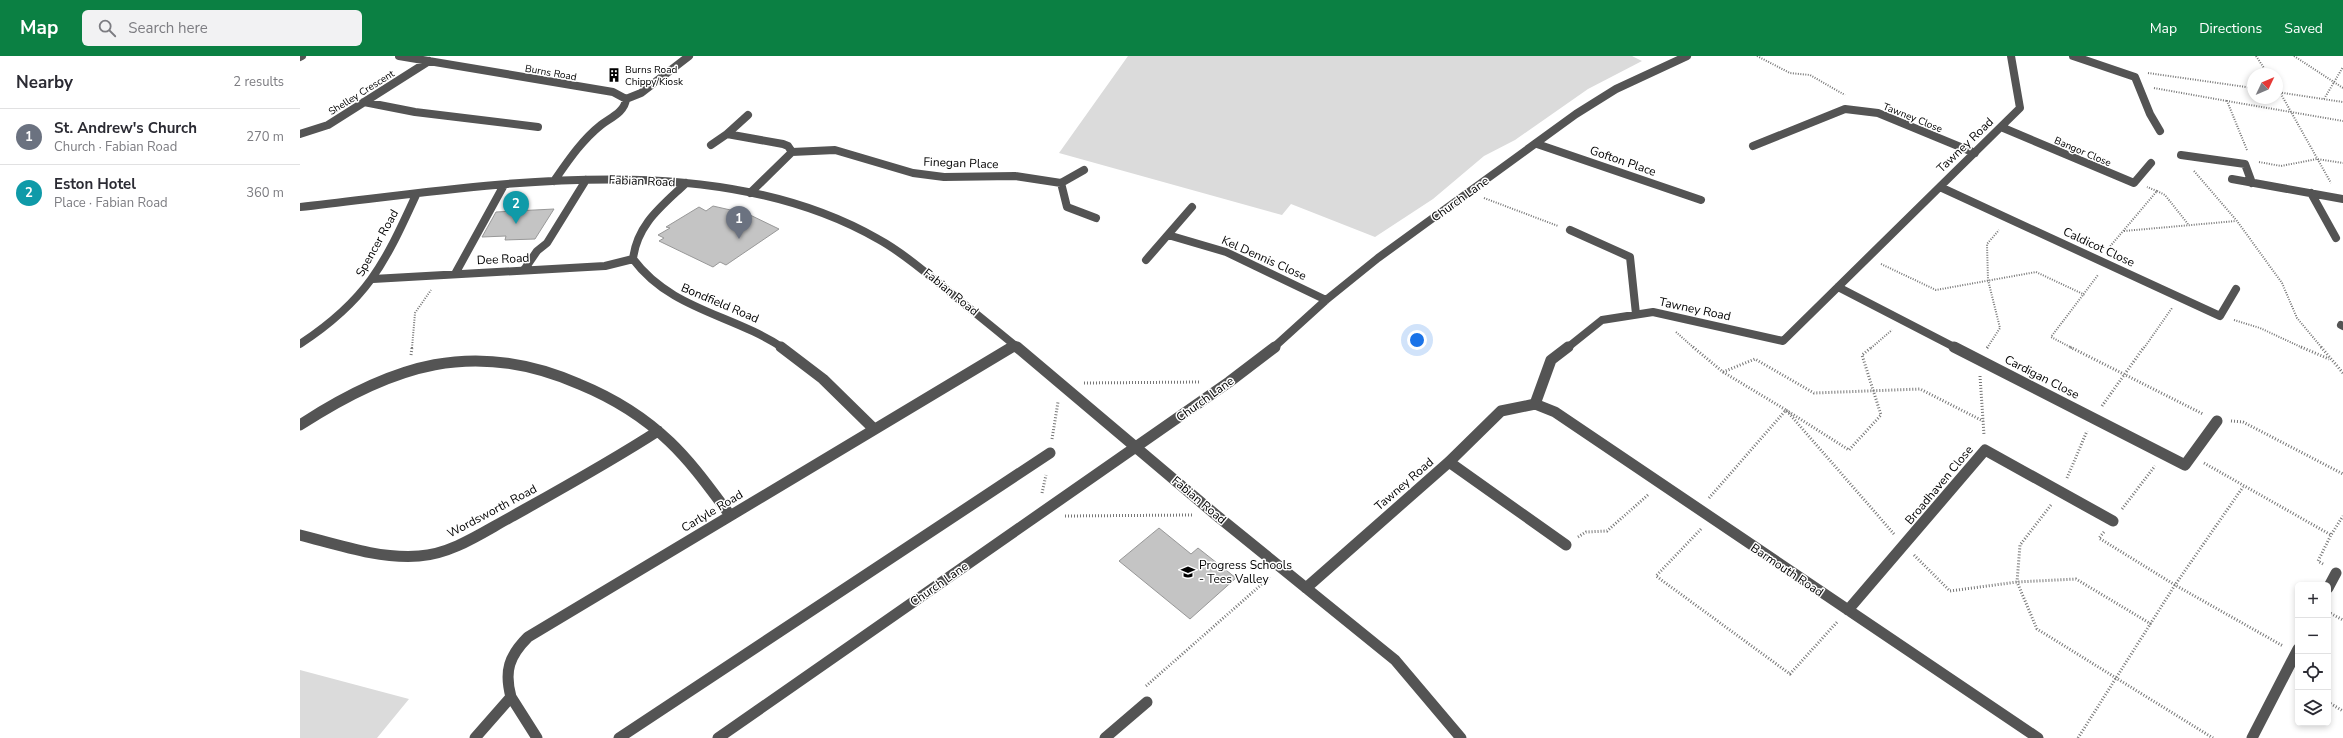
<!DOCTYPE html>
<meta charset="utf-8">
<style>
:root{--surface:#fff;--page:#f2f2f3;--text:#2b2b33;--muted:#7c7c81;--line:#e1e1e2;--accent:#0b8043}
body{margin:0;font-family:"Nunito Sans",sans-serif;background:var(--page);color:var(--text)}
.controls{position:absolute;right:12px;bottom:12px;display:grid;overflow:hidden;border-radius:6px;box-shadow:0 2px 6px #0003}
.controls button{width:36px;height:36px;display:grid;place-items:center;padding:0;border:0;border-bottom:1px solid var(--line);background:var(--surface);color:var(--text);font:20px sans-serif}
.compass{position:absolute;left:1947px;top:12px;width:36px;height:36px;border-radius:50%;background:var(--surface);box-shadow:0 2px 6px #0003;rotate:46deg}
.you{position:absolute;left:1117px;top:284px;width:14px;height:14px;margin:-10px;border:3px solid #fff;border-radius:50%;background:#1a73e8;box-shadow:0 0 0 6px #1a73e833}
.badge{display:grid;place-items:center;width:26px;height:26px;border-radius:50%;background:var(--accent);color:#fff;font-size:13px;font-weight:700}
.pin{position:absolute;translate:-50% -33px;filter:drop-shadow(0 1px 2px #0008)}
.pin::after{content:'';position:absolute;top:21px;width:14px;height:12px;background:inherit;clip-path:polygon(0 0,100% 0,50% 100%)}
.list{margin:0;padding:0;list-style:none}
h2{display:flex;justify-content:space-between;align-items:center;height:52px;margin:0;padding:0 16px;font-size:17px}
h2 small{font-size:13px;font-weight:400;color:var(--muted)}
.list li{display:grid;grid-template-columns:26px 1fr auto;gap:12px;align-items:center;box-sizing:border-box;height:56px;padding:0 16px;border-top:1px solid var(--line)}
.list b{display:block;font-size:15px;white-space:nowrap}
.list p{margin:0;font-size:13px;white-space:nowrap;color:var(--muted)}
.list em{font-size:13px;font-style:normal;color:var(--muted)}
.icon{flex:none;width:22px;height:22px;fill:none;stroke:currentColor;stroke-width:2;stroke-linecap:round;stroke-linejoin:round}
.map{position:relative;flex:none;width:2043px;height:682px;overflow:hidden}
header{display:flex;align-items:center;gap:24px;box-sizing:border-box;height:56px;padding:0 20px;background:var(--accent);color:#fff}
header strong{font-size:19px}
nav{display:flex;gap:22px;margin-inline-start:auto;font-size:14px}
.search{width:280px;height:36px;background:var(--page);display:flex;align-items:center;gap:10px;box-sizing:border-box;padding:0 14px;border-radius:6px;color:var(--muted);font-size:15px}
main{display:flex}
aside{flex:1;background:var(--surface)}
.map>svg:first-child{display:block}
</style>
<header>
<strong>Map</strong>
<div class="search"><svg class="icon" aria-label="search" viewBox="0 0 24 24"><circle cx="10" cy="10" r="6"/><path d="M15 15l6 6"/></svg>Search here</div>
<nav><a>Map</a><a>Directions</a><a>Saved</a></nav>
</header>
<main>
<aside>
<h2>Nearby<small>2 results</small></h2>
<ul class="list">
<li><span class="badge" style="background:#6b7280">1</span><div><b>St. Andrew's Church</b><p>Church · Fabian Road</p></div><em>270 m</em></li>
<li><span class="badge" style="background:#0f9aa8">2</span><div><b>Eston Hotel</b><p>Place · Fabian Road</p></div><em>360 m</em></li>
</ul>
</aside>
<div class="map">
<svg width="2043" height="682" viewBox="0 0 2043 682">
<rect width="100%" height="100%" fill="#fff"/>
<!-- green -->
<path fill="#dbdbdb" d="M 828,0 L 1332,0 L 1342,5 L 1288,33 L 1215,84 L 1184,100 L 1133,143 L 1075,181 L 991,148 L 982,159 L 759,97 Z
M 0,614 L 109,643 L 77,682 L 0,682 Z"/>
<!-- building -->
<path fill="#c4c4c4" stroke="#989898" d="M 413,150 L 448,158 L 479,173 L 426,209 L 420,206 L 413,211 L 359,185 L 364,182 L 358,179 L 370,172 L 366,171 L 399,151 L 406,155 Z
M 254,153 L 235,183 L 205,184 L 206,180 L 182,181 L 196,156 Z
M 859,472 L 891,498 L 898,492 L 936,522 L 890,563 L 819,505 Z"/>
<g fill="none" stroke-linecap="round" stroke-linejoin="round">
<!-- path-far1 -->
<path stroke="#767676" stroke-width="2" stroke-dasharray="1 1.5" stroke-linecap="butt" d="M 1457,0 L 1490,17 L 1510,19 L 1545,39
M 1956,0 L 1968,18
M 1994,0 L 2043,32
M 1848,17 L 1953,32
M 1977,31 L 2031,127
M 1854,32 L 1927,45
M 1977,36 L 2043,46
M 2024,43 L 2043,11
M 1947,94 L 1927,45 L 2043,65
M 1959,106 L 1981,110 L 2017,103 L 2043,107
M 1894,115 L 1937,165 L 1982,227 L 1997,262 L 2022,292
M 1857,135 L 1865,139 L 1888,168
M 1184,142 L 1258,170
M 1824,175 L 1936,165
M 1807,194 L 1857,135 L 1847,131
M 1581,208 L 1636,234 L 1736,216 L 1785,239
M 1934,264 L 1960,272 L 2003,292
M 1376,276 L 1394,292
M 112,292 L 115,257 L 131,234
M 1571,292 L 1592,274
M 1687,292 L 1700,272 L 1688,224 L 1687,188 L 1699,174
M 1772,292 L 1751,281 L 1798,219
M 1844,292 L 1872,252"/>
<!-- path -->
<path stroke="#767676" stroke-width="3" stroke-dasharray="1 2" stroke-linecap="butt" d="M 1393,291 L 1423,316 L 1486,354 L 1594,478
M 1770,291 L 1903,358
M 2001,291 L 2029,303
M 2021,291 L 2043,317
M 1687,292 L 1688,291
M 111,299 L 112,291
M 1423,316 L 1455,303 L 1514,337 L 1620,333 L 1683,365
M 1680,320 L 1684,379
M 784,327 L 901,326
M 1802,350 L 1844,291
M 1931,365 L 1943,366 L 2043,418
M 752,383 L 758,346
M 1904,407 L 2031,479 L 2043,460
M 1767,422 L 1787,375
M 742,437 L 746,419
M 1409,442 L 1486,354 L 1549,394 L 1581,359 L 1562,299 L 1572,291
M 1751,449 L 1720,489 L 1717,526 L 1737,573 L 1913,682
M 1822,453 L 1855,410
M 765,460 L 892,459
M 1401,473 L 1356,520 L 1490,618 L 1538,565
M 1804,476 L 1799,482 L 1875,529 L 1983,590
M 1278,481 L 1286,476 L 1307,475 L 1349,438
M 1614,499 L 1650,535 L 1717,526 L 1776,523 L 1851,568
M 2023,508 L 2018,505 L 2031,479
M 2028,556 L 2043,564
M 846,630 L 970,521
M 2028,646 L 2043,655
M 1778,682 L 1875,529 L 1943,431"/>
<!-- minor-far1 -->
<path stroke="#545454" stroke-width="8" d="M 99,0 L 313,36 L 326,43
M 1773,0 L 1835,21 L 1850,58 L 1860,75
M 0,1 L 2,0
M 326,43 L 341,37 L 389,0
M 64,46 L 115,56 L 238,71
M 448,59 L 427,78 L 483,88 L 488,90 L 492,96 L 450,137
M 1701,71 L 1834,127 L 1851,107
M 0,78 L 28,69 L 129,5
M 1237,88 L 1401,144
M 411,89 L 427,78
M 1453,90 L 1545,53 L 1578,57 L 1675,97
M 492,96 L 535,94 L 613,117 L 644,121 L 715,120 L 761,127 L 784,114
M 1881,99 L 1945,108 L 1952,127
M 1932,123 L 2043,143
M 254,125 C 268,105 282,84 301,69 C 310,62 325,56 326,43
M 386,127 C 362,150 337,168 333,203 C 371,254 432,258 483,292
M 761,127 L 767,151 L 796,162
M 1640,131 L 1920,260 L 1936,233
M 2011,137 L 2036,182
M 0,151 C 182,131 411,87 578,183 C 602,196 625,216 646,233 C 670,253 694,272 718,292
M 1270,174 L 1330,201 L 1336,258
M 868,179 L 926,196 L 1026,244
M 846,204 L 892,151
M 224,214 L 237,195 L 247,187 L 286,124
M 155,218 L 204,129
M 73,223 L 305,210 L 333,203
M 1538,231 L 1656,292
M 2041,269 L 2043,270
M 0,288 C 67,244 84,209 116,139
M 711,292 L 715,289
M 973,292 L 1026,244 L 1078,202 L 1276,58 L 1316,33 L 1387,0
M 1267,292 L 1302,264 L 1353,256 L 1483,285 L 1720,52 L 1711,0"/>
<!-- minor -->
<path stroke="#545454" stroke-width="11" d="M 481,291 L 523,323 L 574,373
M 717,291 L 916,459 L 1095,604 L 1161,682
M 1654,291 L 1885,409 L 1917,365
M 1235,348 L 1251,304 L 1268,291
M 1235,348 L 1255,356 L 1738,682
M 0,369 C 92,309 174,282 279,328 C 313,342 344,361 370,386 C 393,408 411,434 430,459
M 1149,406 L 1266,489
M 0,479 C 39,489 79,503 119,500 C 152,498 183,476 211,461 C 261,433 310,406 358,375
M 1006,532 L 1149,406 L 1201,355 L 1235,348
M 2028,532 L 2036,517
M 1548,554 L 1685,394 L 1813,465
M 211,641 L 237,682
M 175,682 L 211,641 C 204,615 209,600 228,581 L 712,291
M 319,682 L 750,397
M 418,682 L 929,326 L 975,291
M 805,682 L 847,646
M 1952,682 L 1998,593"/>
</g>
<!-- icons -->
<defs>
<symbol id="building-bare" viewBox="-9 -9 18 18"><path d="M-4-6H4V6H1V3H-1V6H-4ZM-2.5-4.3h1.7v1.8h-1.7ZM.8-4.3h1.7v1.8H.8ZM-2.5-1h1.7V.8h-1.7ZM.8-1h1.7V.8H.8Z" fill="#000" stroke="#fff" stroke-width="2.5" paint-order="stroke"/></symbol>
<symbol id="school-bare" viewBox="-9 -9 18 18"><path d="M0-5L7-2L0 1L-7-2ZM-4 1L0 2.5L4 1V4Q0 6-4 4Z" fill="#000" stroke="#fff" stroke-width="2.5" paint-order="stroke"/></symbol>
</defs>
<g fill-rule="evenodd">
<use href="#building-bare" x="304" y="9" width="20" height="20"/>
<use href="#school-bare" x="878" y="506" width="20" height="20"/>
</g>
<g text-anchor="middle" stroke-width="3" stroke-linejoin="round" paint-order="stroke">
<!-- far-poi labels -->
<g font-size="10" fill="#000" stroke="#fff" text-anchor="start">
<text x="325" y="17">Burns Road<tspan x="325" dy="12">Chippy/Kiosk</tspan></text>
</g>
<!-- far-street labels -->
<g font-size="10" fill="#000" stroke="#fff">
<text transform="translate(251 16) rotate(10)" y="4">Burns Road</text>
<text transform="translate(61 36) rotate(-32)" y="4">Shelley Crescent</text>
<text transform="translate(1613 61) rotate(22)" y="4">Tawney Close</text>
<text transform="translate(1783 95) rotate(23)" y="4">Bangor Close</text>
</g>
<!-- street labels -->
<g font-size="12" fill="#000" stroke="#fff">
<text transform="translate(1665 89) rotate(-44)" y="4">Tawney Road</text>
<text transform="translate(1323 105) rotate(19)" y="4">Gofton Place</text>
<text transform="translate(661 107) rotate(2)" y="4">Finegan Place</text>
<text transform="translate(342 125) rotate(2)" y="4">Fabian Road</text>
<text transform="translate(1160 143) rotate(-36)" y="4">Church Lane</text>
<text transform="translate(77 187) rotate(-61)" y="4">Spencer Road</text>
<text transform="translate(1799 191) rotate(25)" y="4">Caldicot Close</text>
<text transform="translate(964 202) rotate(24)" y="4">Kel Dennis Close</text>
<text transform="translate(203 203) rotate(-3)" y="4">Dee Road</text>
<text transform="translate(651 236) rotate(39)" y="4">Fabian Road</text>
<text transform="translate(420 247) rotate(23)" y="4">Bondfield Road</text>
<text transform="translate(1395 253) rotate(12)" y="4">Tawney Road</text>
<text transform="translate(1742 321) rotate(27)" y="4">Cardigan Close</text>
<text transform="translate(905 343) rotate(-36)" y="4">Church Lane</text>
<text transform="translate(1104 428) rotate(-41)" y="4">Tawney Road</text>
<text transform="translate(1639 429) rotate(-50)" y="4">Broadhaven Close</text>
<text transform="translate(899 444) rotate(40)" y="4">Fabian Road</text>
<text transform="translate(192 455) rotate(-28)" y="4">Wordsworth Road</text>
<text transform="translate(412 455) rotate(-31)" y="4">Carlyle Road</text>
<text transform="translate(1487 514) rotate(34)" y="4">Barmouth Road</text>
<text transform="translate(639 528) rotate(-35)" y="4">Church Lane</text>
</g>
<!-- poi labels -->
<g font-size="12" fill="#000" stroke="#fff" text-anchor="start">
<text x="899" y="513">Progress Schools<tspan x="899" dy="14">- Tees Valley</tspan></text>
</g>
</g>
</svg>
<div class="controls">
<button>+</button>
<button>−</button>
<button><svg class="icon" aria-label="locate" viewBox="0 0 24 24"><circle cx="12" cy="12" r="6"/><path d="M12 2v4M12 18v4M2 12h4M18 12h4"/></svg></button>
<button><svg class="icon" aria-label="layers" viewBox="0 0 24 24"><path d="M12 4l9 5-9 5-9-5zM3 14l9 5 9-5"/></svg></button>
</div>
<svg class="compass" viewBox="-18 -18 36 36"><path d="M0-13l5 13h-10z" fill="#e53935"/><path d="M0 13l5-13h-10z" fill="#7c7c81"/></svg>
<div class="you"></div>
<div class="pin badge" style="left:439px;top:183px;background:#6b7280">1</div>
<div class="pin badge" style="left:216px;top:168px;background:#0f9aa8">2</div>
</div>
</main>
